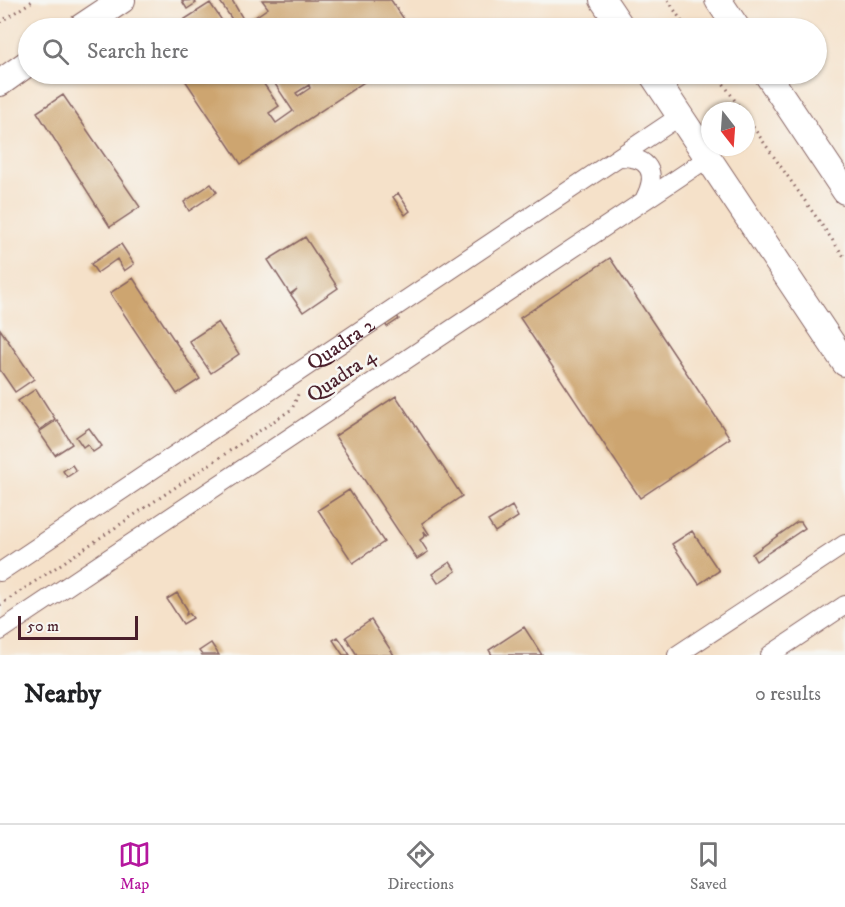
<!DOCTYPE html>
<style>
:root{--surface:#fff;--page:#f2f2f2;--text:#202124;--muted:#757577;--line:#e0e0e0;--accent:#b5179e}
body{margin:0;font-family:"IM FELL DW Pica",serif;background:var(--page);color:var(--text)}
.compass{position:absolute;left:701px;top:102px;width:54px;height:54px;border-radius:50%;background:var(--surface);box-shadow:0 2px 4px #0004;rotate:163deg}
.scale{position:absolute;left:18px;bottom:15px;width:120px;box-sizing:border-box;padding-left:6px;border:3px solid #4a1f2b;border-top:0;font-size:16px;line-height:21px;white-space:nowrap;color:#4a1f2b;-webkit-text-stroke:4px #f6f6f2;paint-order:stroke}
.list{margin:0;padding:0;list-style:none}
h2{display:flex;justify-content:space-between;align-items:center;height:78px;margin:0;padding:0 24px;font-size:26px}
h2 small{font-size:20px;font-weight:400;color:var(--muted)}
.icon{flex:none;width:33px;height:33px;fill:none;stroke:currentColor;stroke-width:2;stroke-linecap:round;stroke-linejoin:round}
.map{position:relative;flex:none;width:845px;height:655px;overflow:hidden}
.search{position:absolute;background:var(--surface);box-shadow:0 2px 4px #0004;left:18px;right:18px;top:18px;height:66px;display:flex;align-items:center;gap:15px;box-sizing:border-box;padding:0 21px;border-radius:33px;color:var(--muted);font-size:22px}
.sheet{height:168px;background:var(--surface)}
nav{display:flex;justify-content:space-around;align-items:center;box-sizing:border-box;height:84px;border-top:2px solid var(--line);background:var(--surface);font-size:16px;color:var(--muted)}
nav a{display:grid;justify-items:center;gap:3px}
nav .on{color:var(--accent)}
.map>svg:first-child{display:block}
</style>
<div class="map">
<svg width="845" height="655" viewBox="0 0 845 655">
<rect width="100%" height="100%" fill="#f6f6f2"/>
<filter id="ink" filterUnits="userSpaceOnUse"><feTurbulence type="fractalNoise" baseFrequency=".0167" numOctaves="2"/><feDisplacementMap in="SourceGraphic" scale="12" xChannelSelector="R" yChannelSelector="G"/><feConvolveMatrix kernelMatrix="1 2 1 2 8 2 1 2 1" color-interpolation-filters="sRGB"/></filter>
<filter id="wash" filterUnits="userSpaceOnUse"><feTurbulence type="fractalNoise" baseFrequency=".008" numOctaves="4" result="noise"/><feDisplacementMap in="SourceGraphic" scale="24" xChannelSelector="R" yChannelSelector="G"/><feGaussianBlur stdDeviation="1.35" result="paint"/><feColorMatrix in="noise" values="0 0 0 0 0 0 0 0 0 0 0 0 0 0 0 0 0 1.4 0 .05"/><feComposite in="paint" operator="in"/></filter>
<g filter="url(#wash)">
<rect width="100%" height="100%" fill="#f5e1c9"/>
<g id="blocks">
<!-- building -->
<path fill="#cda570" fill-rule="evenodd" d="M 194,0 L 196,3 L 187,9 L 182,1 Z
M 219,0 L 232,0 L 243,19 L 235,24 Z
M 262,0 L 391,0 L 410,28 L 248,28 L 245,24 L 268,8 Z
M 210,3 L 227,28 L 171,28 Z
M 181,74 L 257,74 L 279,106 L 269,113 L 276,123 L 293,111 L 273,81 L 284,74 L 376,74 L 241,164 ZM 309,85 L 310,88 L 298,96 L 296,93 Z
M 63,95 L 140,207 L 110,227 L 37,112 Z
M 211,184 L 217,192 L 189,211 L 184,202 Z
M 398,193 L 410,211 L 405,215 L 393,197 Z
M 305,237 L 338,288 L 303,312 L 291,295 L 297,289 L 290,294 L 268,260 Z
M 121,244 L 134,264 L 124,271 L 117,259 L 97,273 L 91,264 Z
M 610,258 L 730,438 L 640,498 L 520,318 Z
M 133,278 L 200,379 L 177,394 L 110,293 Z
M 395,314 L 399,319 L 387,327 L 384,322 Z
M 218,322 L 239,354 L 211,373 L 189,341 Z
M 0,329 L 34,379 L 15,392 L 0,370 Z
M 36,389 L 55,419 L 39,430 L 18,401 Z
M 396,396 L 462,496 L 422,523 L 429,534 L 427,536 L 424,531 L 425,536 L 420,540 L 428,552 L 417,559 L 335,436 Z
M 57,420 L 72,444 L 55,455 L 39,432 Z
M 89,428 L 102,446 L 93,452 L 87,444 L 83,447 L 76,437 Z
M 72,465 L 76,471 L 67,477 L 63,471 Z
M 349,490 L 384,542 L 353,563 L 318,510 Z
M 512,506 L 518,517 L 495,532 L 488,521 Z
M 797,522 L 801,522 L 805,528 L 756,561 L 752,554 Z
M 692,531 L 719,571 L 699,584 L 672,544 Z
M 450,562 L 456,571 L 438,583 L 432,574 Z
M 177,593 L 187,609 L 186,615 L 189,613 L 193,618 L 183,624 L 167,599 Z
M 371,620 L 394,655 L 357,655 L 350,644 L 346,637 Z
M 524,627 L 542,655 L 492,655 L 489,650 Z
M 338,637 L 341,641 L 350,655 L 343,655 L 333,640 Z
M 211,643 L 219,655 L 202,655 L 199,651 Z"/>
</g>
</g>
<g filter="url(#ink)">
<use href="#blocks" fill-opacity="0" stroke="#866362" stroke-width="1.5"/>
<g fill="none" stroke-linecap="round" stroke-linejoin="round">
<defs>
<g id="street">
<path d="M 620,157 C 649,157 658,172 645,198"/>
<path id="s1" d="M 0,572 L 680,116"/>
<path d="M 0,631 L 708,158"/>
<path d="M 677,655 L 845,544"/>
<path d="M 770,655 L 845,605"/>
</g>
<path id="secondary" d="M 603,0 L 622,28
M 718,0 L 737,28
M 80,28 L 122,0
M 652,74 L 845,363
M 767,74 L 845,191
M 0,83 L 28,63"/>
</defs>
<!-- street casing -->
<use href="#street" stroke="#866362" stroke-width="20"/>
<!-- secondary casing -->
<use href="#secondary" stroke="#866362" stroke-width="28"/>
<!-- path -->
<path stroke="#866362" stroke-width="3" stroke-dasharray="1.5 4.5" stroke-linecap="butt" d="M 668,0 L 686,28
M 0,22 L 34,0
M 717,74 L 742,111
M 746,117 L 845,258
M 0,605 L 292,409 L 299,392"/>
<!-- street -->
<use href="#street" stroke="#fff" stroke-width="18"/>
<!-- secondary -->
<use href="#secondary" stroke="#fff" stroke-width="26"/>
</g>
</g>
<g text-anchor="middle" stroke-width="5" stroke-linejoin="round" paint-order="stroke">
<!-- street labels -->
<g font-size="21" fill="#4a1f2b" stroke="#f6f6f2">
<text dy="7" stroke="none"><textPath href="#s1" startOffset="410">Quadra 2</textPath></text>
<text transform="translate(341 375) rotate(-34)" y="7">Quadra 4</text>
</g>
</g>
</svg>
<svg class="compass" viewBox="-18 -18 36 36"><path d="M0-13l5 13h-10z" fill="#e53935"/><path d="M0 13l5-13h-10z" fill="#757577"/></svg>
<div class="scale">50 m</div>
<div class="search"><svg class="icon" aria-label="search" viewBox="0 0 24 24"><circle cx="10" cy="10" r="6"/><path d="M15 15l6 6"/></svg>Search here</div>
</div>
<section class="sheet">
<h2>Nearby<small>0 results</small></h2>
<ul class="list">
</ul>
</section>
<nav>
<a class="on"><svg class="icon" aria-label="map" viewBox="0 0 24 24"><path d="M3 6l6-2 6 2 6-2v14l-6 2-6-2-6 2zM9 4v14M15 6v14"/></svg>Map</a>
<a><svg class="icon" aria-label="directions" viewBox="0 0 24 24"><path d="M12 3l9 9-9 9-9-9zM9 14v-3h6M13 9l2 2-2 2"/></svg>Directions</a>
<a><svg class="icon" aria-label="saved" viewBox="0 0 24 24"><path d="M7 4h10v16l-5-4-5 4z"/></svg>Saved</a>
</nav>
